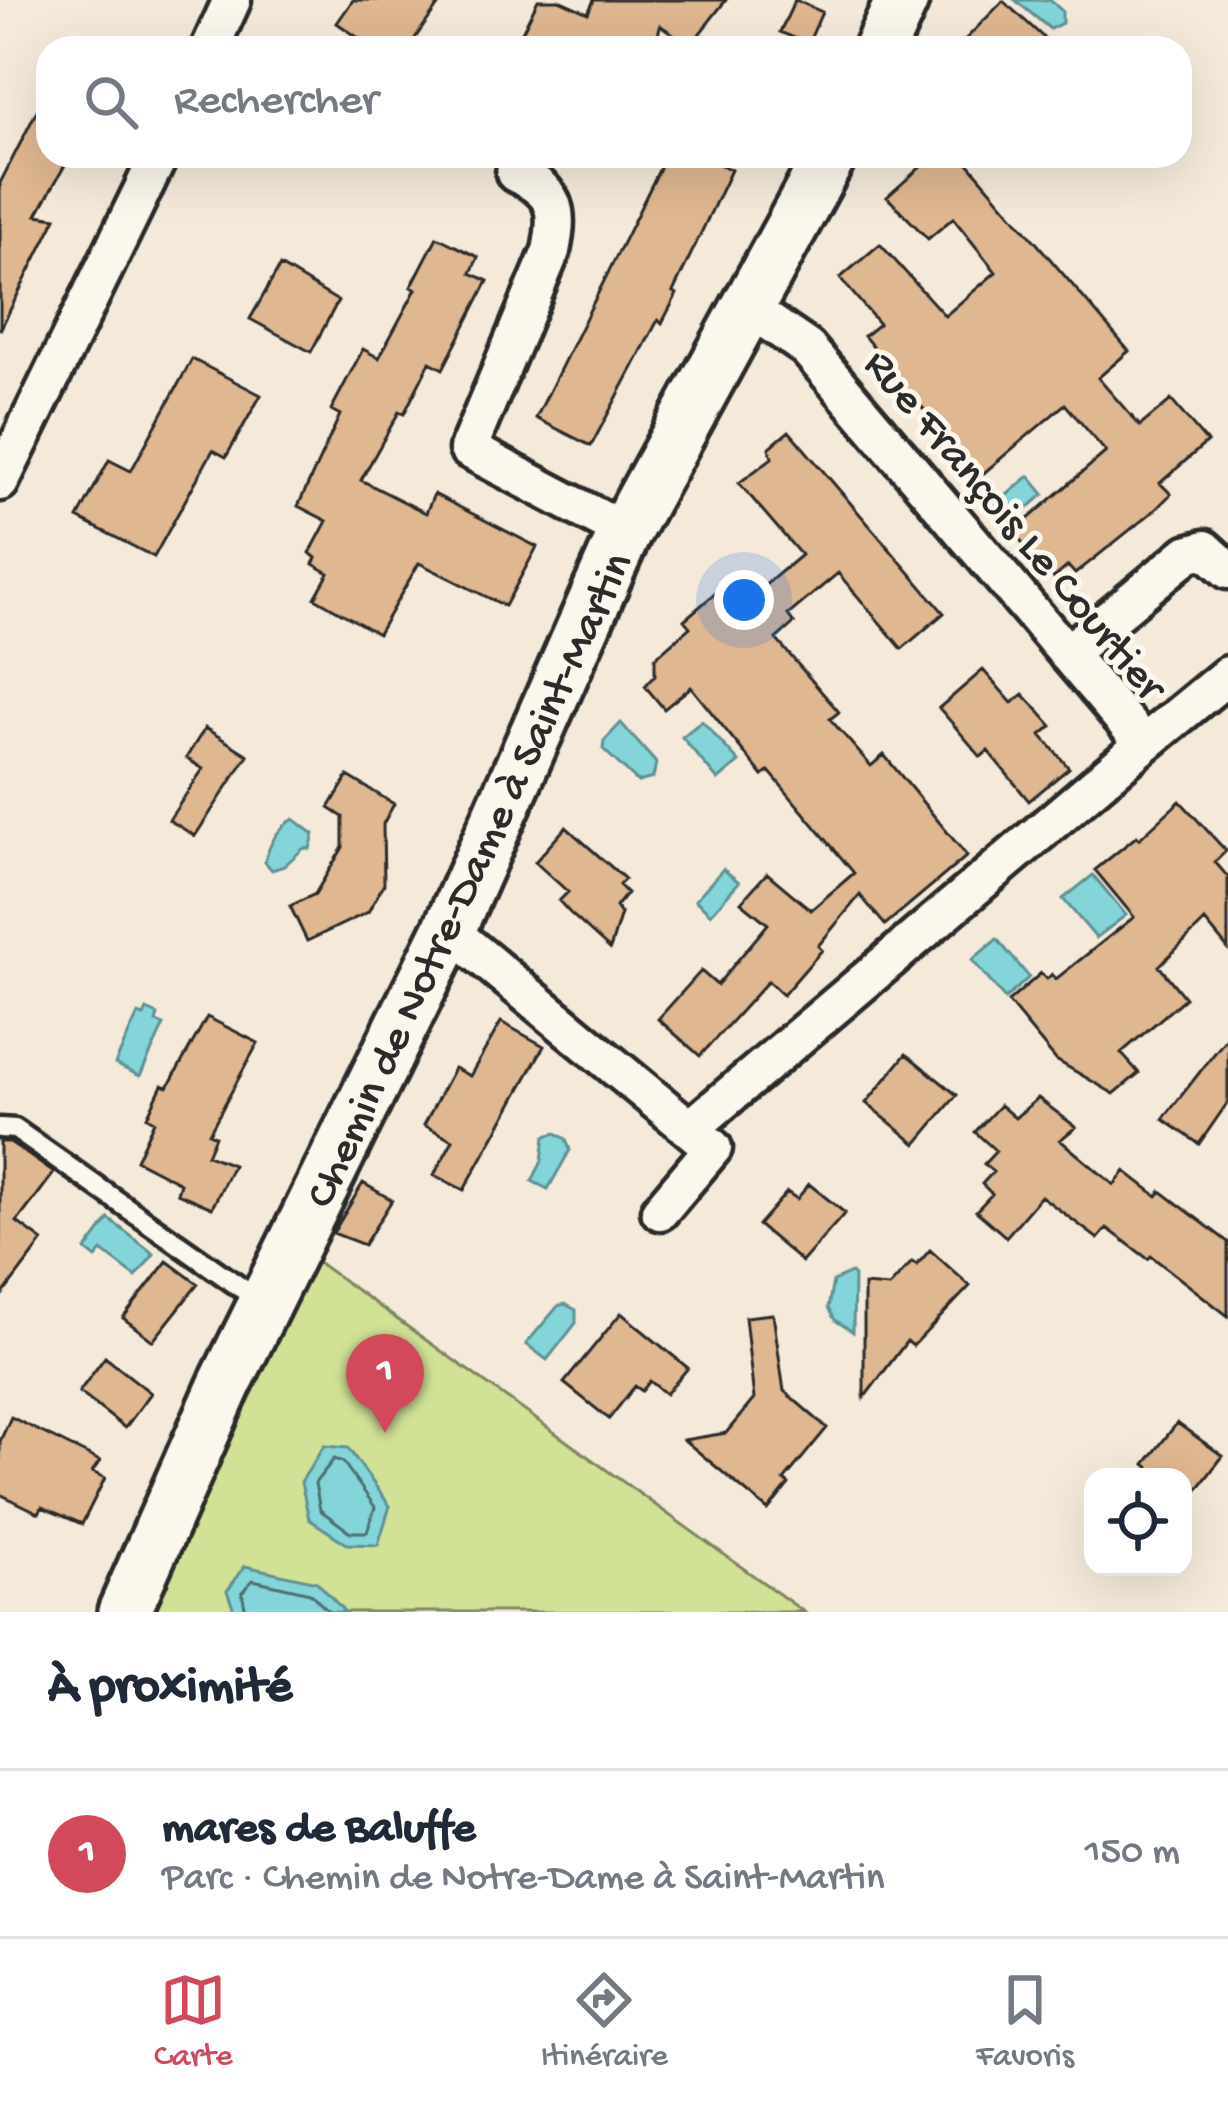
<!DOCTYPE html>
<html lang="fr">
<meta charset="utf-8">
<style>
:root{--surface:#fff;--page:#f6f6f7;--text:#1f2937;--muted:#747a83;--line:#e0e1e3;--accent:#d1495b}
body{margin:0;font-family:"Gochi Hand",sans-serif;background:var(--page);color:var(--text)}
.controls{position:absolute;right:36px;bottom:36px;display:grid;overflow:hidden;border-radius:24px;box-shadow:0 12px 48px #0002}
.controls button{width:108px;height:108px;display:grid;place-items:center;padding:0;border:0;border-bottom:3px solid var(--line);background:var(--surface);color:var(--text);font:60px sans-serif}
.you{position:absolute;left:744px;top:600px;width:42px;height:42px;margin:-30px;border:9px solid #fff;border-radius:50%;background:#1a73e8;box-shadow:0 0 0 18px #1a73e833}
.badge{display:grid;place-items:center;width:78px;height:78px;border-radius:50%;background:var(--accent);color:#fff;font-size:39px;font-weight:700}
.pin{position:absolute;translate:-50% -99px;filter:drop-shadow(0 3px 6px #0008)}
.pin::after{content:'';position:absolute;top:63px;width:42px;height:36px;background:inherit;clip-path:polygon(0 0,100% 0,50% 100%)}
.list{margin:0;padding:0;list-style:none}
h2{display:flex;justify-content:space-between;align-items:center;height:156px;margin:0;padding:0 48px;font-size:51px}
h2 small{font-size:39px;font-weight:400;color:var(--muted)}
.list li{display:grid;grid-template-columns:78px 1fr auto;gap:36px;align-items:center;box-sizing:border-box;height:168px;padding:0 48px;border-top:3px solid var(--line)}
.list b{display:block;font-size:45px;white-space:nowrap}
.list p{margin:0;font-size:39px;white-space:nowrap;color:var(--muted)}
.list em{font-size:39px;font-style:normal;color:var(--muted)}
.icon{flex:none;width:66px;height:66px;fill:none;stroke:currentColor;stroke-width:2;stroke-linecap:round;stroke-linejoin:round}
.map{position:relative;flex:none;width:1228px;height:1612px;overflow:hidden}
.search{position:absolute;background:var(--surface);box-shadow:0 12px 48px #0002;left:36px;right:36px;top:36px;height:132px;display:flex;align-items:center;gap:30px;box-sizing:border-box;padding:0 42px;border-radius:36px;color:var(--muted);font-size:45px}
.sheet{height:324px;background:var(--surface)}
nav{display:flex;justify-content:space-around;align-items:center;box-sizing:border-box;height:168px;border-top:3px solid var(--line);background:var(--surface);font-size:33px;color:var(--muted)}
nav a{display:grid;justify-items:center;gap:6px}
nav .on{color:var(--accent)}
.map>svg:first-child{display:block}
</style>
<div class="map">
<svg width="1228" height="1612" viewBox="0 0 1228 1612">
<rect width="100%" height="100%" fill="#f5eada"/>
<filter id="ink" filterUnits="userSpaceOnUse"><feTurbulence type="fractalNoise" baseFrequency=".00833" numOctaves="2"/><feDisplacementMap in="SourceGraphic" scale="24" xChannelSelector="R" yChannelSelector="G"/><feConvolveMatrix kernelMatrix="1 2 1 2 8 2 1 2 1" color-interpolation-filters="sRGB"/></filter>
<g filter="url(#ink)">
<!-- green -->
<path fill="#d1e296" stroke="#7e8660" stroke-width="3" d="M 305,1253 L 804,1612 L 125,1612 Z"/>
<!-- water -->
<path fill="#83d5da" stroke="#609194" stroke-width="3" d="M 1015,0 L 1050,0 L 1062,11 L 1062,23 L 1050,29 Z
M 1029,476 L 1044,494 L 1007,526 L 992,508 Z
M 702,721 L 739,762 L 718,780 L 682,737 Z
M 621,723 L 656,763 L 653,778 L 638,782 L 603,749 L 604,741 Z
M 294,819 L 314,834 L 310,849 L 304,848 L 284,866 L 272,870 L 265,862 C 269,845 278,827 294,819 Z
M 723,869 L 739,882 L 711,914 L 695,900 Z
M 1093,875 L 1126,915 L 1096,938 L 1063,899 Z
M 997,939 L 1029,977 L 1005,999 L 972,960 Z
M 147,1010 L 158,1015 L 156,1022 L 164,1025 L 140,1076 L 115,1064 L 138,1014 L 144,1016 Z
M 556,1133 L 566,1139 L 570,1150 L 548,1189 L 532,1181 L 542,1161 L 545,1136 Z
M 109,1219 L 154,1254 L 136,1277 L 102,1251 L 96,1258 L 86,1250 Z
M 851,1273 L 854,1276 L 853,1332 L 835,1320 L 828,1308 L 833,1281 Z
M 565,1304 L 576,1310 L 576,1323 L 547,1360 L 526,1344 L 558,1306 Z
M 324,1446 L 348,1448 L 390,1506 L 378,1545 L 347,1544 L 309,1519 L 301,1482 Z
M 245,1566 L 317,1582 L 345,1612 L 235,1612 L 227,1591 Z"/>
<g fill="none" stroke-linecap="round" stroke-linejoin="round">
<!-- shore -->
<path stroke="#4e6f71" stroke-width="3" d="M 334,1459 L 343,1462 L 375,1507 L 367,1532 L 350,1532 L 320,1510 L 315,1483 Z
M 246,1612 L 242,1592 L 253,1580 L 310,1593 L 329,1612"/>
</g>
<!-- building -->
<path fill="#dfb790" stroke="#2b2b2b" stroke-width="3" d="M 353,0 L 442,0 L 408,48 L 373,48 L 337,23 Z
M 538,0 L 559,0 L 588,13 L 594,0 L 726,0 L 690,46 L 660,25 L 656,48 L 606,48 L 594,36 L 587,48 L 514,48 Z
M 795,0 L 822,12 L 808,44 L 780,32 Z
M 1003,1 L 1020,16 L 1055,48 L 957,48 Z
M 48,89 L 48,156 L 70,156 L 37,215 L 56,218 L 0,330 L 0,183 Z
M 666,156 L 703,156 L 731,170 L 673,292 L 677,294 L 662,323 L 658,320 L 591,446 L 536,418 Z
M 933,156 L 962,156 L 1129,351 L 1098,378 L 1140,426 L 1171,400 L 1207,442 L 1160,483 L 1171,494 L 1155,510 L 1075,574 L 1068,566 L 1054,578 L 1013,532 L 1106,452 L 1065,404 L 979,477 L 864,336 L 879,324 L 840,278 L 880,244 L 945,316 L 996,272 L 953,218 L 928,239 L 887,197 Z
M 437,237 L 478,257 L 471,273 L 488,281 L 443,369 L 430,362 L 404,414 L 399,412 L 361,480 L 426,513 L 434,494 L 537,547 L 505,606 L 419,563 L 378,634 L 315,598 L 329,573 L 313,564 L 316,558 L 310,553 L 327,521 L 298,506 L 340,415 L 331,410 L 363,349 L 379,358 L 416,289 L 411,287 Z
M 280,266 L 338,301 L 311,352 L 250,319 Z
M 192,359 L 261,395 L 226,457 L 213,450 L 154,557 L 78,518 L 109,460 L 131,471 Z
M 789,431 L 944,613 L 902,649 L 838,573 L 788,615 L 794,623 L 776,639 L 839,712 L 830,719 L 871,766 L 884,755 L 967,856 L 885,925 L 860,895 L 818,946 L 822,950 L 783,995 L 768,981 L 700,1056 L 658,1019 L 701,971 L 717,985 L 768,924 L 741,902 L 767,873 L 811,910 L 854,873 L 769,771 L 763,776 L 691,687 L 664,709 L 645,686 L 655,675 L 655,658 L 690,627 L 684,620 L 733,578 L 750,598 L 801,555 L 739,483 L 772,458 L 769,448 Z
M 983,670 L 1012,703 L 1023,694 L 1037,709 L 1052,726 L 1041,735 L 1069,768 L 1029,801 L 988,751 L 981,757 L 939,708 Z
M 205,728 L 248,755 L 195,836 L 169,820 L 203,769 L 186,758 Z
M 348,776 L 394,804 L 383,824 L 384,884 L 368,912 L 307,941 L 290,906 L 315,894 L 343,847 L 343,817 L 329,808 Z
M 1180,801 L 1226,851 L 1215,862 L 1228,877 L 1228,949 L 1205,921 L 1159,966 L 1185,998 L 1121,1053 L 1139,1073 L 1114,1094 L 1056,1060 L 1008,1002 L 1041,973 L 1047,979 L 1052,974 L 1056,979 L 1134,917 L 1095,870 L 1137,836 L 1139,839 Z
M 566,827 L 625,879 L 619,885 L 627,893 L 616,907 L 621,914 L 610,949 L 570,913 L 559,901 L 568,892 L 535,862 Z
M 207,1017 L 258,1043 L 209,1133 L 215,1136 L 207,1155 L 233,1165 L 212,1208 L 177,1193 L 180,1183 L 136,1160 L 154,1121 L 147,1117 L 162,1085 L 168,1087 Z
M 501,1022 L 544,1046 L 464,1190 L 434,1175 L 453,1140 L 424,1125 L 454,1068 L 470,1076 Z
M 1228,1036 L 1228,1102 L 1199,1144 L 1163,1119 Z
M 906,1054 L 957,1095 L 916,1144 L 866,1103 Z
M 1038,1098 L 1076,1127 L 1060,1140 L 1114,1185 L 1125,1171 L 1157,1196 L 1161,1191 L 1228,1242 L 1228,1316 L 1151,1256 L 1148,1259 L 1107,1228 L 1098,1239 L 1041,1196 L 1006,1237 L 976,1211 L 992,1194 L 982,1184 L 993,1172 L 984,1164 L 996,1151 L 975,1132 L 1000,1105 L 1015,1118 Z
M 0,1142 L 10,1142 L 54,1173 L 17,1222 L 43,1241 L 0,1298 Z
M 363,1183 L 392,1200 L 364,1245 L 333,1233 Z
M 809,1184 L 845,1213 L 802,1262 L 758,1225 L 787,1192 L 797,1199 Z
M 930,1250 L 970,1286 L 913,1346 L 907,1341 L 864,1398 L 864,1285 L 889,1287 L 912,1262 L 917,1265 Z
M 167,1261 L 198,1284 L 153,1341 L 123,1318 Z
M 621,1313 L 688,1368 L 666,1394 L 650,1381 L 642,1391 L 635,1386 L 609,1419 L 564,1383 Z
M 773,1314 L 784,1391 L 827,1428 L 784,1480 L 789,1484 L 768,1510 L 684,1440 L 726,1433 L 754,1399 L 745,1317 Z
M 105,1357 L 151,1393 L 125,1428 L 79,1392 Z
M 11,1417 L 100,1461 L 92,1472 L 105,1478 L 82,1524 L 42,1507 L 39,1513 L 0,1494 L 0,1441 Z
M 1177,1423 L 1223,1456 L 1183,1508 L 1183,1477 L 1160,1477 L 1145,1464 Z"/>
<g fill="none" stroke-linecap="round" stroke-linejoin="round">
<defs>
<path id="lane" d="M 0,1128 L 15,1129 L 264,1304"/>
<path id="street" d="M 210,48 L 232,0
M 515,173 C 555,191 560,208 551,251 L 468,449 L 625,532
M 0,482 L 159,156
M 1067,654 L 1187,554 L 1205,549 L 1228,570
M 1144,744 L 1228,675
M 449,930 L 690,1129 L 1144,744 L 807,348 L 746,306
M 660,1211 L 713,1148 L 690,1129"/>
<path id="secondary" d="M 880,48 L 902,0
M 124,1612 L 224,1386 L 449,930 L 625,532 L 830,156"/>
</defs>
<!-- lane casing -->
<use href="#lane" stroke="#2b2b2b" stroke-width="27"/>
<!-- street casing -->
<use href="#street" stroke="#2b2b2b" stroke-width="45"/>
<!-- secondary casing -->
<use href="#secondary" stroke="#2b2b2b" stroke-width="60"/>
<!-- lane -->
<use href="#lane" stroke="#fbf7ec" stroke-width="18"/>
<!-- street -->
<use href="#street" stroke="#fbf7ec" stroke-width="36"/>
<!-- secondary -->
<use href="#secondary" stroke="#fbf7ec" stroke-width="51"/>
</g>
</g>
<g text-anchor="middle" stroke-width="10" stroke-linejoin="round" paint-order="stroke">
<!-- street labels -->
<g font-size="45" fill="#2b2b2b" stroke="#fbf7ec">
<text transform="translate(1018 522) rotate(50)" y="16">Rue François Le Courtier</text>
<text transform="translate(465 878) rotate(-65)" y="16">Chemin de Notre-Dame à Saint-Martin</text>
</g>
</g>
</svg>
<div class="controls">
<button><svg class="icon" aria-label="locate" viewBox="0 0 24 24"><circle cx="12" cy="12" r="6"/><path d="M12 2v4M12 18v4M2 12h4M18 12h4"/></svg></button>
</div>
<div class="you"></div>
<div class="pin badge" style="left:385px;top:1433px">1</div>
<div class="search"><svg class="icon" aria-label="search" viewBox="0 0 24 24"><circle cx="10" cy="10" r="6"/><path d="M15 15l6 6"/></svg>Rechercher</div>
</div>
<section class="sheet">
<h2>À proximité<small></small></h2>
<ul class="list">
<li><span class="badge">1</span><div><b>mares de Baluffe</b><p>Parc · Chemin de Notre-Dame à Saint-Martin</p></div><em>150 m</em></li>
</ul>
</section>
<nav>
<a class="on"><svg class="icon" aria-label="map" viewBox="0 0 24 24"><path d="M3 6l6-2 6 2 6-2v14l-6 2-6-2-6 2zM9 4v14M15 6v14"/></svg>Carte</a>
<a><svg class="icon" aria-label="directions" viewBox="0 0 24 24"><path d="M12 3l9 9-9 9-9-9zM9 14v-3h6M13 9l2 2-2 2"/></svg>Itinéraire</a>
<a><svg class="icon" aria-label="saved" viewBox="0 0 24 24"><path d="M7 4h10v16l-5-4-5 4z"/></svg>Favoris</a>
</nav>
